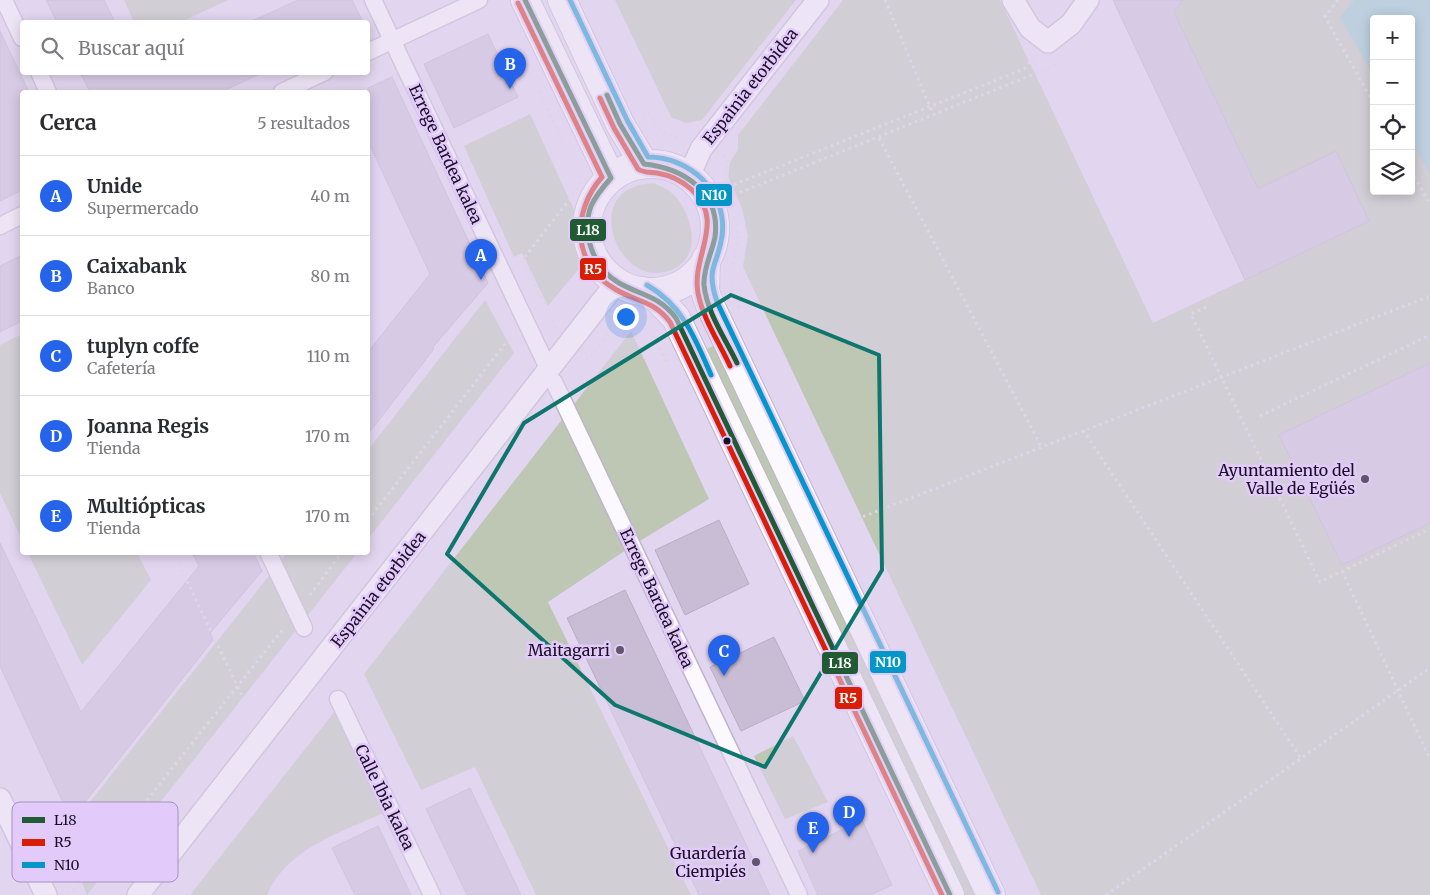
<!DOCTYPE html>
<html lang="es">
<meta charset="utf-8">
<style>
:root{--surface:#fff;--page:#f7f7f7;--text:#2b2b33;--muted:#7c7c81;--line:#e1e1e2;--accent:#2563eb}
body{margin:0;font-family:Merriweather,serif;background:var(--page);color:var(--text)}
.controls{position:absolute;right:15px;top:15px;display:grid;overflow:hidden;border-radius:5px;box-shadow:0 2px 12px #0003}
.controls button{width:45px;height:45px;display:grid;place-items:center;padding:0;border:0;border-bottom:1px solid var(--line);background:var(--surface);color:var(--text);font:25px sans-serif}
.you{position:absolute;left:625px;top:316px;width:18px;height:18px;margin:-12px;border:4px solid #fff;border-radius:50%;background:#1a73e8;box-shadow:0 0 0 8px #1a73e833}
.badge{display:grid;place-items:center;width:32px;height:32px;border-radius:50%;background:var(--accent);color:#fff;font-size:16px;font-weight:700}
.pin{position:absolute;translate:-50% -41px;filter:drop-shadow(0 1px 2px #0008)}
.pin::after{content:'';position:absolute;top:26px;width:18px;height:15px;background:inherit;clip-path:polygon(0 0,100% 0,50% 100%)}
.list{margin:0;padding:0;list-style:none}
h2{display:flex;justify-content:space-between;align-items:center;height:65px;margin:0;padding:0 20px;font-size:21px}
h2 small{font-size:16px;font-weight:400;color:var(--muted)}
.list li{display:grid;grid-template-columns:32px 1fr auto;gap:15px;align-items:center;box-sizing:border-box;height:80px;padding:0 20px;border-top:1px solid var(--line)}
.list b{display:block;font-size:19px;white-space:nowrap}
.list p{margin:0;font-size:16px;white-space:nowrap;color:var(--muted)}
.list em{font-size:16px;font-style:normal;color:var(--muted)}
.icon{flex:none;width:28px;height:28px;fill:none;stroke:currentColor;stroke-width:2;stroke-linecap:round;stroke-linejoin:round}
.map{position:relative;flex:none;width:1430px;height:895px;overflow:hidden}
.search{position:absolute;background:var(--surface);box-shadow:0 2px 12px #0003;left:20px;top:20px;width:350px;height:55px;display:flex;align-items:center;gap:12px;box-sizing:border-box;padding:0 18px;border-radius:5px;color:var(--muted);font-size:19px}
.panel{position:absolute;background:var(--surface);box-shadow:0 2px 12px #0003;left:20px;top:90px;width:350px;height:465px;border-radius:5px}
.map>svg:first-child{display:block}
</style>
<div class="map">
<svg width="1430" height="895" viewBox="0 0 1430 895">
<rect width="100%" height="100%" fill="#e2d5f0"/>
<!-- green -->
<path fill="#bec6b4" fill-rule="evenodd" d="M 124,0 L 228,0 L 181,22 L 134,22 Z
M 615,0 L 796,0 L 702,120 L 686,123 L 671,117 Z
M 843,0 L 1000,0 L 1153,323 L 1369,221 L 1336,152 L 1258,189 L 1174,12 L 1183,0 L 1430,0 L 1430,895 L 1041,895 L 743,267 L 748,236 L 742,208 L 728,176 L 730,162 L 738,150 L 738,135 ZM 1374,19 L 1411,19 L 1411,191 L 1374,191 Z
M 530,114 L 576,214 L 577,236 L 586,260 L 548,306 L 522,253 L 514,257 L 464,146 Z
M 654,183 C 662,187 670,190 676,197 C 692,216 702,254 675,268 C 621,298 574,186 654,183 Z
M 485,300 L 514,353 L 368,539 L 368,450 Z
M 631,331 L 709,499 L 638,542 L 548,602 L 691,895 L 536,895 L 475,767 L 421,790 L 364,674 Z
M 22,334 L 22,540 L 0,493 L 0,345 Z
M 715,345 L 977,895 L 964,895 L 705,350 Z
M 28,553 L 137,553 L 151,580 L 82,665 Z
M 287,553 L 357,553 L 87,895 L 63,836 Z
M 335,711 L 383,813 C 340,833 287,848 267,895 L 190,895 Z
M 793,736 L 828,802 L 785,819 L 754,756 Z"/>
<!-- water -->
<path fill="#92cacd" d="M 1354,0 L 1430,0 L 1430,174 L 1411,141 L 1411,19 L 1374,19 L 1374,76 L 1340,17 Z"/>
<!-- building -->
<path fill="#c9bdd5" stroke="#baaec6" d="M 46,0 L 104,0 L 115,22 L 57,22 Z
M 298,0 L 352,0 L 363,22 L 250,22 Z
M 1113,0 L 1183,0 L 1174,12 L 1258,189 L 1336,151 L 1369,221 L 1245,280 Z
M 0,31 L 29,92 L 22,92 L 22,190 L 0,201 Z
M 488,34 L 518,97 L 454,128 L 424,64 Z
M 80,72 L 264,72 L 221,92 L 90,92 Z
M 392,77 L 488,283 L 433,347 L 434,349 L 368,434 L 368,352 L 430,274 L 368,141 L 368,88 Z
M 22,255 L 22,321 L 0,332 L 0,266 Z
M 1430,363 L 1430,523 L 1342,565 L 1279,435 Z
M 719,520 L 749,584 L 685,615 L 655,550 Z
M 0,543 L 81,712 L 199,566 L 192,552 L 253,552 L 262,571 L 210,633 L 213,640 L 71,820 L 0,666 Z
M 625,590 L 770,895 L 699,895 L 567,618 Z
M 774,637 L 805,701 L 741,731 L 710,667 Z
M 470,788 L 521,895 L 467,895 L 426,809 Z
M 862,820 L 892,885 L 871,895 L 818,895 L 798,851 Z
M 378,826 L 411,895 L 355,895 L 332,848 Z"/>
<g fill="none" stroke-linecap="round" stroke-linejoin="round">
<defs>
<path id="pedestrian" d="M 4,0 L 22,38
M 373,0 L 545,362
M 368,52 L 479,0
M 39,72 L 48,92
M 282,92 L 325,72
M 0,226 L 22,215
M 554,382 L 799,895
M 268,552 L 304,628
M 338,699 L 432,895"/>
<path id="minor" d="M 1013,0 L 1030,28 L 1048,42 L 1071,24 L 1088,0
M 689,176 L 701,149 L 818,0
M 0,799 L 46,895
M 138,895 L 617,282"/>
<path id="tertiary" d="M 525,0 L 611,178
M 562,0 L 620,124 L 644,164
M587 228a64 64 0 1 1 128 0a64 64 0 1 1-128 0Z
M 706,259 L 705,291 L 710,305 L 991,895
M 643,291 L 658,299 L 676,318 L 950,895"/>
</defs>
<!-- pedestrian casing -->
<use href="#pedestrian" stroke="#bfb4cb" stroke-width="19"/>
<!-- minor casing -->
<use href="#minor" stroke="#bfb4cb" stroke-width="24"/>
<!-- tertiary casing -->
<use href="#tertiary" stroke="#bfb4cb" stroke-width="30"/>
<!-- path -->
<path stroke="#dad5de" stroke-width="3" stroke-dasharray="2.5 4" stroke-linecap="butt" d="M 885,0 L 933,114
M 1338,0 L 1325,17 L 1374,104
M 539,91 L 564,143
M 642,114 L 651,113 C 656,128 666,140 683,137
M 879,138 L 1041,446
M 723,155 L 728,161 L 727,184 L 735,214 L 738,238 L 732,270
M 1411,171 L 1430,204
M 728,187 L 1024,69 L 1034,57
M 734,195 L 1059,64
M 732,282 L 741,304 L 738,308
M 1206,307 L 1191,314 L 1320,582 L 1430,529
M 555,328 L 524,258 L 573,195 L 582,179 L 580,176
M 654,336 L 669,366
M 586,358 L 589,359 C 598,348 618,315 632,315
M 1260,416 L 1430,335
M 1083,430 L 1300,757
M 857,519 L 1430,296
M 368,520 L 512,335
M 173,552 L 245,702
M 1342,571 L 1430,759
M 310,595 L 342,552
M 68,895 L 81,883 L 283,629
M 1106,895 L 1430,668"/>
<!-- pedestrian -->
<use href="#pedestrian" stroke="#fbf9fd" stroke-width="16"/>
<!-- minor -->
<use href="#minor" stroke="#fbf9fd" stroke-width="21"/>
<!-- tertiary -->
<use href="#tertiary" stroke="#fbf9fd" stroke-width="28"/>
<defs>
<path id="bus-1" d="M 525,0 L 611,178 C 603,187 596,195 591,206 C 581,233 593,268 619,283 C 642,296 658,295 676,318 L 950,895
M 607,95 L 620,124 L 644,164 C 683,168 721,192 715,237 C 712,253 703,268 704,285 C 707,313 725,338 737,363"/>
<path id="bus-2" d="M 518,3 L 602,177 C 572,211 571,264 615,289 C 636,302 653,300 670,322 L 942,895
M 600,98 L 614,128 L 638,169 C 644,173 650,172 657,173 C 669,175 682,181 691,189 C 727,221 691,256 698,293 C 703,319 719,342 730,366"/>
<path id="bus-3" d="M 570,0 L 627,120 L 648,157 C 690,157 728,192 722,236 C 718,266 705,266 717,302 L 998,892
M 647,285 C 683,306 695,338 711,375"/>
</defs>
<!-- bus-1 casing -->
<use href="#bus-1" stroke="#e2cafb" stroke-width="9"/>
<!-- bus-2 casing -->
<use href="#bus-2" stroke="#e2cafb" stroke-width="9"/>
<!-- bus-3 casing -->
<use href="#bus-3" stroke="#e2cafb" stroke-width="9"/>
<!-- bus-1 -->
<use href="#bus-1" stroke="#215b33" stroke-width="5"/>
<!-- bus-2 -->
<use href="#bus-2" stroke="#d81e05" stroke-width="5"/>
<!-- bus-3 -->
<use href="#bus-3" stroke="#0396c9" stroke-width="5"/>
</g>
<!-- marked area -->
<path d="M0 0H1430V895H0ZM 731,295 L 879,355 L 882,570 L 765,767 L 615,705 L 447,554 L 524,423 Z" fill="#e2d5f0" fill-opacity=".55" fill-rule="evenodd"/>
<path fill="none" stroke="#0f766e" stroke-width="4" stroke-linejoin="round" d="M 731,295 L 879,355 L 882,570 L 765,767 L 615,705 L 447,554 L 524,423 Z"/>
<!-- markers -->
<circle fill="#1b0f25" stroke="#e2cafb" stroke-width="2" cx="727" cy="441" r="4.5"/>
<g fill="#61546c" stroke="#e2cafb" stroke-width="2">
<circle cx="1365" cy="479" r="5"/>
<circle cx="620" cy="650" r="5"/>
<circle cx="756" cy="862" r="5"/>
</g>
<g text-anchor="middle" stroke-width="5" stroke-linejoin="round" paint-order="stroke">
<!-- street labels -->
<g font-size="16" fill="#1b0f25" stroke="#e2cafb">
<text transform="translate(750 86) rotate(-52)" y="6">Espainia etorbidea</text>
<text transform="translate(446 154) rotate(65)" y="6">Errege Bardea kalea</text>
<text transform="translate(378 589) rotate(-52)" y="6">Espainia etorbidea</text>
<text transform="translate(657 598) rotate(65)" y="6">Errege Bardea kalea</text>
<text transform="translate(385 797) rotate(64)" y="6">Calle Ibia kalea</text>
</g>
<!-- poi labels -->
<g font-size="16" fill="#1b0f25" stroke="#e2cafb" text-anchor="end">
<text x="1355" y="476">Ayuntamiento del<tspan x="1355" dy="18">Valle de Egüés</tspan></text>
<text x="610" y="656">Maitagarri</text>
<text x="746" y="859">Guardería<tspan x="746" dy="18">Ciempiés</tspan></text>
</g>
</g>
<!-- legend -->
<rect x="12" y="802" width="166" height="80" rx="8" fill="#e2cafb" stroke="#a692bb" stroke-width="1"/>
<rect x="22" y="817" width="23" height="6" fill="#215b33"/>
<rect x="22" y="839" width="23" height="7" fill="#d81e05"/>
<rect x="22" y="862" width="23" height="6" fill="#0396c9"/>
<g font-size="14" fill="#1b0f25">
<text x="54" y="825">L18</text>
<text x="54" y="847">R5</text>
<text x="54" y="870">N10</text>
</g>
<g stroke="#e2cafb" stroke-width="2">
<rect x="695" y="183" width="38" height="24" rx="5" fill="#0396c9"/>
<rect x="569" y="218" width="38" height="24" rx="5" fill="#215b33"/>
<rect x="579" y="257" width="28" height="24" rx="5" fill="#d81e05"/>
<rect x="869" y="650" width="38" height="24" rx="5" fill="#0396c9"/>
<rect x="821" y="651" width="38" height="24" rx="5" fill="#215b33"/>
<rect x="834" y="686" width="29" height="24" rx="5" fill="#d81e05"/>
</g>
<g font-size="14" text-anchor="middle" font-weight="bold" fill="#fff">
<text x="714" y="200">N10</text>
<text x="588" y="235">L18</text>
<text x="593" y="274">R5</text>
<text x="888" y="667">N10</text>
<text x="840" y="668">L18</text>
<text x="848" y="703">R5</text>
</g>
</svg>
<div class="controls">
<button>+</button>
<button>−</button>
<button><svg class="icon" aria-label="locate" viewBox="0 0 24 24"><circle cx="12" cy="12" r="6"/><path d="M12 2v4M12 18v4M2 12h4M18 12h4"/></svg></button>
<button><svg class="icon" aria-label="layers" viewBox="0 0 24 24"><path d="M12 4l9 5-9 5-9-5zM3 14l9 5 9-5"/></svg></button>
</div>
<div class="you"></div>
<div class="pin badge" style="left:481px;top:280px">A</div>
<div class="pin badge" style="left:510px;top:89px">B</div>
<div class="pin badge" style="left:724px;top:676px">C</div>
<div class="pin badge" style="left:849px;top:837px">D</div>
<div class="pin badge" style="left:813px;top:853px">E</div>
<div class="search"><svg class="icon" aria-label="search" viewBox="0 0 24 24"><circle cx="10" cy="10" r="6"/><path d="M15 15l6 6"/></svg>Buscar aquí</div>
<section class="panel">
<h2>Cerca<small>5 resultados</small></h2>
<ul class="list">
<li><span class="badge">A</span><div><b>Unide</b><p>Supermercado</p></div><em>40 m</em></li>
<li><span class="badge">B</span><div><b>Caixabank</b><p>Banco</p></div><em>80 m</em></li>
<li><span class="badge">C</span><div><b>tuplyn coffe</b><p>Cafetería</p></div><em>110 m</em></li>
<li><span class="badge">D</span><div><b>Joanna Regis</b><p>Tienda</p></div><em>170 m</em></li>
<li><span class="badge">E</span><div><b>Multiópticas</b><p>Tienda</p></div><em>170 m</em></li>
</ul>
</section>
</div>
